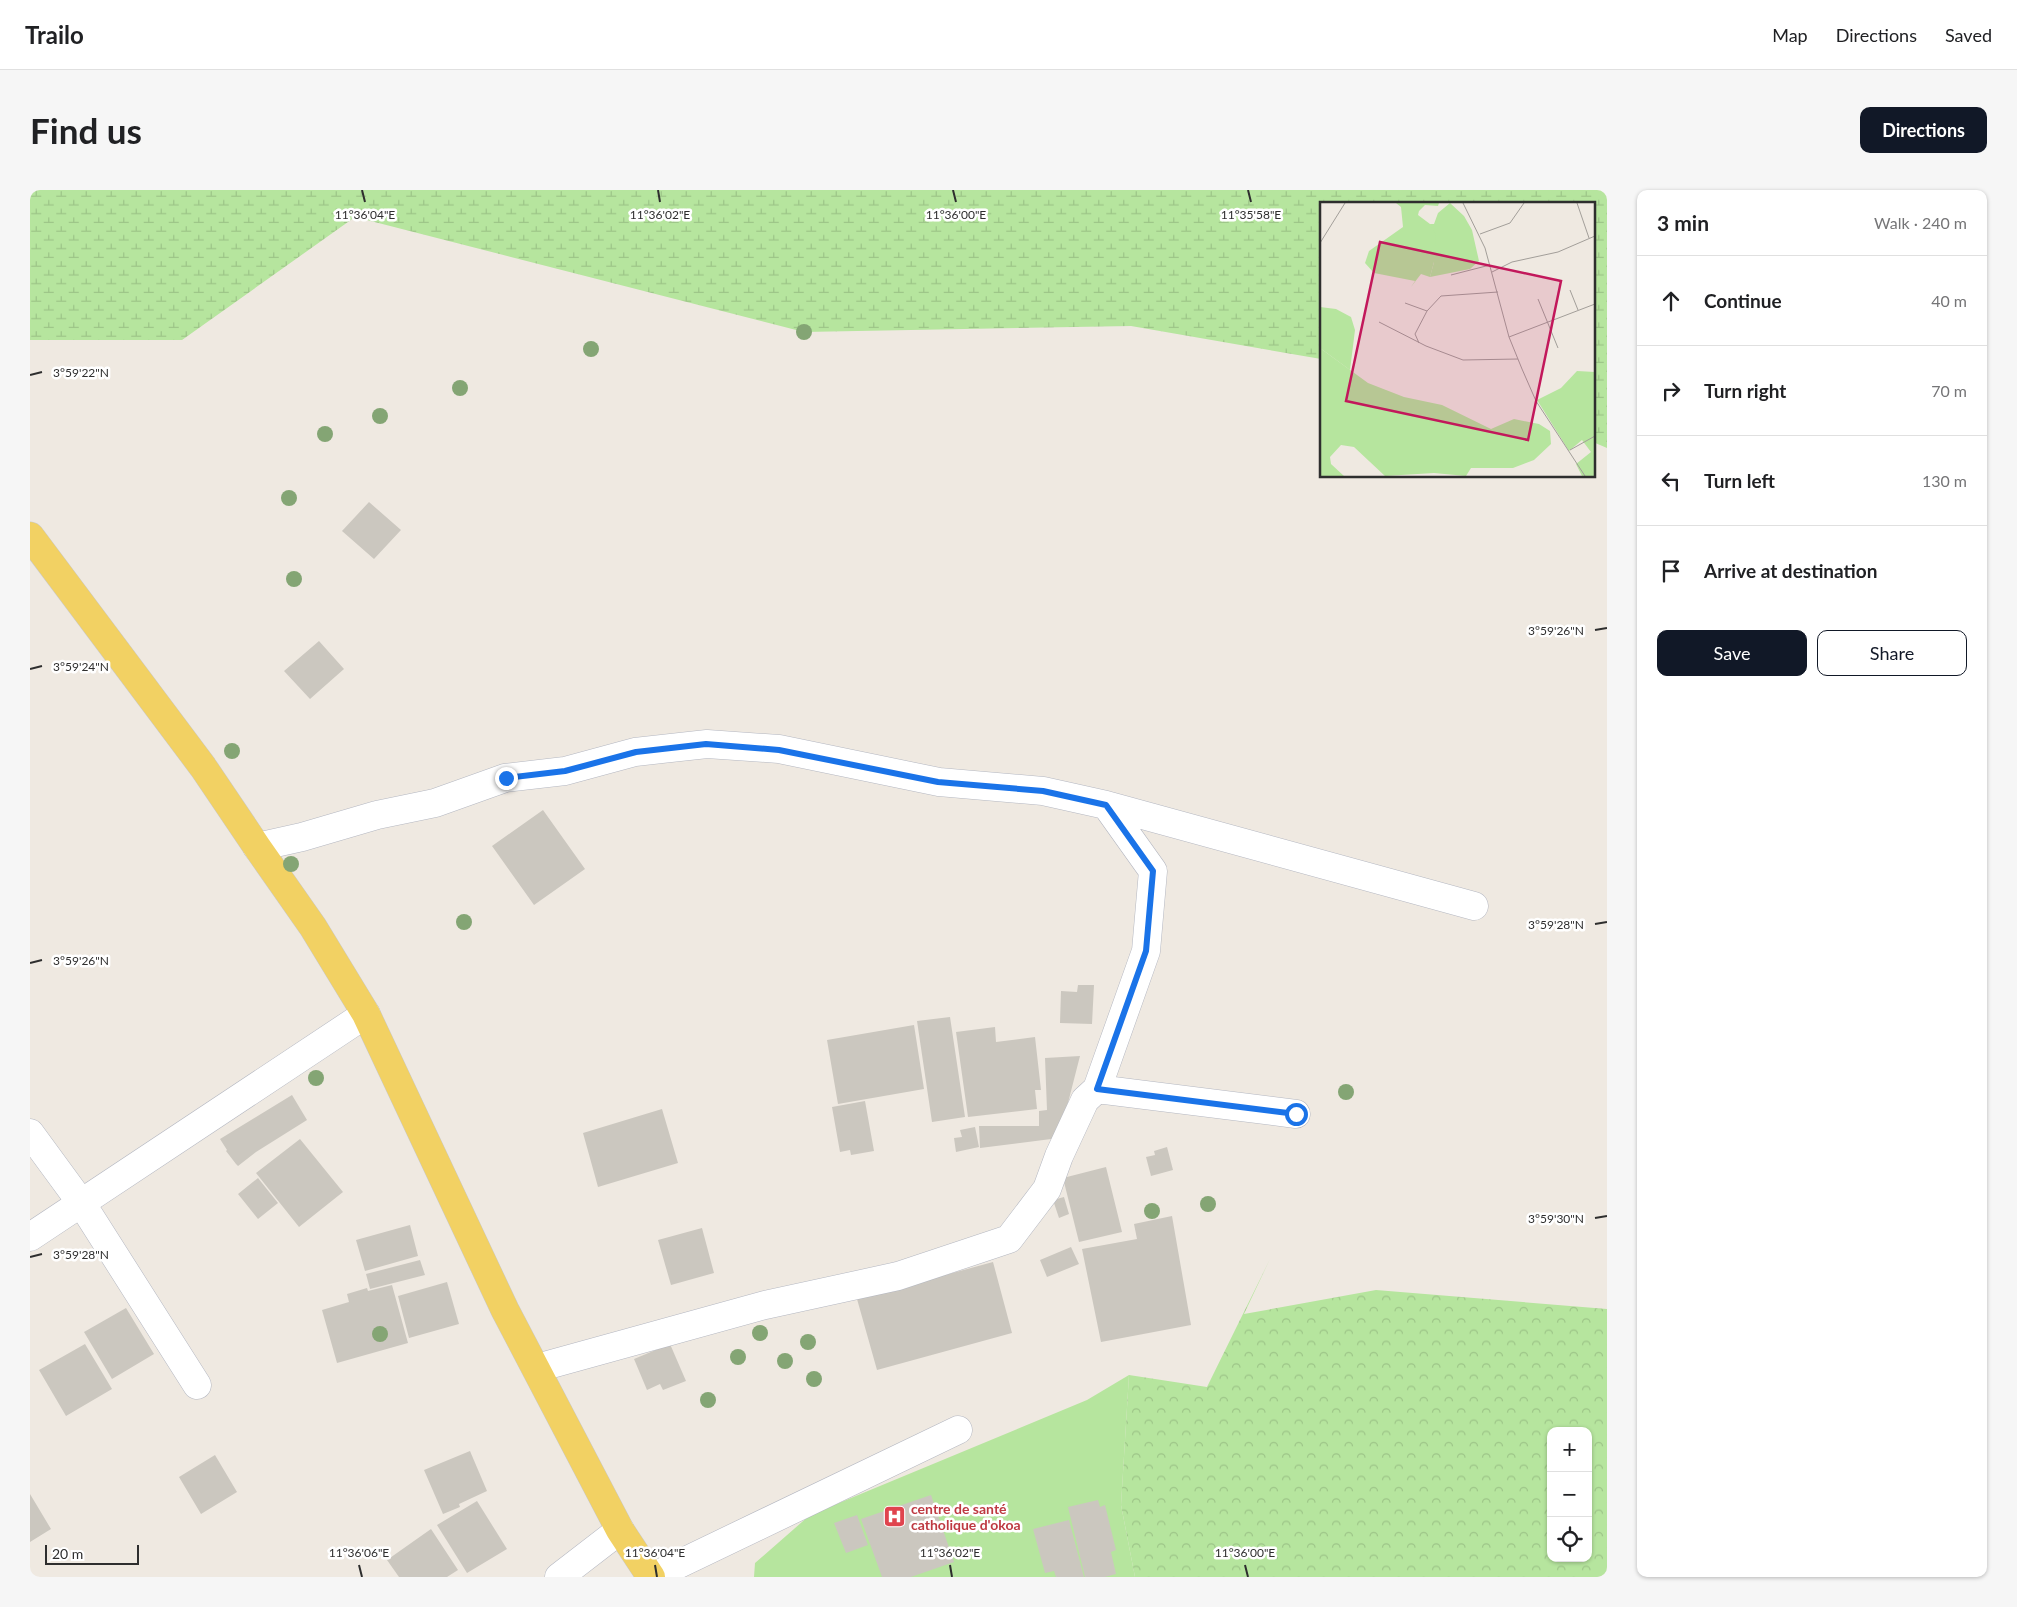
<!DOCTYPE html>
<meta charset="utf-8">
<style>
:root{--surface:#fff;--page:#f6f6f6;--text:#202124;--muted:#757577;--line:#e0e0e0;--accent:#111827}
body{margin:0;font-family:Lato,sans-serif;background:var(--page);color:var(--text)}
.controls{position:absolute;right:15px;bottom:15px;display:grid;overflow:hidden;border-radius:10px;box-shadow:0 1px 4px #0004}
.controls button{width:45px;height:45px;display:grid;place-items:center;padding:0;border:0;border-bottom:1px solid var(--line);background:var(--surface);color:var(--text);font:25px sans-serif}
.scale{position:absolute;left:15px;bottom:12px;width:94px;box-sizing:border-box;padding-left:5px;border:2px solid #2e2e2e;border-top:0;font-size:14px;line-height:18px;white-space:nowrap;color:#2e2e2e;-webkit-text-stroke:4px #fff;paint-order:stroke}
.stop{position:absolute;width:15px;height:15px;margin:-11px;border:4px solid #1a73e8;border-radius:50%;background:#fff}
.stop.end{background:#1a73e8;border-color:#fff;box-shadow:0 1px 5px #0008}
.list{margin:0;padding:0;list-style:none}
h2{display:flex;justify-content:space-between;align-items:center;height:65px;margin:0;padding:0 20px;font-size:21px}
h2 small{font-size:16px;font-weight:400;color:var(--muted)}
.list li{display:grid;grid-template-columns:32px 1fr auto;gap:15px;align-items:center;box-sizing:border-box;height:90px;padding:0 20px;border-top:1px solid var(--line)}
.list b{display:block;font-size:19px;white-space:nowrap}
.list em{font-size:16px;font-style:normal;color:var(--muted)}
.actions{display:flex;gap:10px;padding:15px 20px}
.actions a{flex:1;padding:11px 0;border:1px solid var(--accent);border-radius:10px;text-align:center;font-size:18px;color:var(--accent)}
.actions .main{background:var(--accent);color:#fff}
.icon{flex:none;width:28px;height:28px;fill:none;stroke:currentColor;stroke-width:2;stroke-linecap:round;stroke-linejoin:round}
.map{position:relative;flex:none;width:1577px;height:1387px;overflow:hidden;border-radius:10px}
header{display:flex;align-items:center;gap:30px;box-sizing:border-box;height:70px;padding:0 25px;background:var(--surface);border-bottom:1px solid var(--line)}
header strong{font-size:24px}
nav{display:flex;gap:28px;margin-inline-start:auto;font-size:18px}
.intro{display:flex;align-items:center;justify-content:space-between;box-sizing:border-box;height:120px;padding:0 30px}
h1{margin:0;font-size:35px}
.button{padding:12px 22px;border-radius:10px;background:var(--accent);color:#fff;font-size:18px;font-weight:700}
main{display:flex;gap:30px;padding:0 30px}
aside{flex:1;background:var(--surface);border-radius:10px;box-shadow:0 1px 4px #0004}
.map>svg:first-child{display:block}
</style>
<header>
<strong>Trailo</strong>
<nav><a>Map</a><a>Directions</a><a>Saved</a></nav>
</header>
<div class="intro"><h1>Find us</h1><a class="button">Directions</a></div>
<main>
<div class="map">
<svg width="1577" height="1387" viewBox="0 0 1577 1387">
<defs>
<pattern id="forest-crowns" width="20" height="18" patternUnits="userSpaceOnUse" patternTransform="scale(1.25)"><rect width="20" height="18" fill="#b6e59e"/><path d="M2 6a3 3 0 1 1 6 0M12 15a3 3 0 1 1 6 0" fill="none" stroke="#9dc588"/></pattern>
<pattern id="wetland-marsh" width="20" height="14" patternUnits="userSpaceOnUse" patternTransform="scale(1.25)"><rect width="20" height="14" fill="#b6e59e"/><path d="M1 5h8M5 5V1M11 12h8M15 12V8" fill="none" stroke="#9dc588"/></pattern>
</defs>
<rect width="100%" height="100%" fill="#efe9e1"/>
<!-- grass -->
<path fill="#b6e59e" d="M 1099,1185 L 1091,1315 L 1105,1387 L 724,1387 L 725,1373 L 780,1325 L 1057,1210 Z"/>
<!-- forest -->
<path fill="url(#forest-crowns)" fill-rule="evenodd" d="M 1240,1069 L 1214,1124 L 1346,1100 L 1577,1119 L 1577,1387 L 1105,1387 L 1091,1315 L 1099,1185 L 1177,1197 ZM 1521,1241 L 1558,1241 L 1558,1368 L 1521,1368 Z"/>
<!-- wetland -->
<path fill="url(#wetland-marsh)" d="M 0,0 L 1577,0 L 1577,258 L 1563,252 L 1563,14 L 1291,14 L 1291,169 L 1101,136 L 774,142 L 325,27 L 152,150 L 0,150 Z"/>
<!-- building -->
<path fill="#cbc7bf" d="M 339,312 L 371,340 L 344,369 L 312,341 Z
M 289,451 L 314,479 L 280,509 L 254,481 Z
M 513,620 L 555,679 L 504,715 L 462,656 Z
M 1048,795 L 1064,795 L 1062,834 L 1030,833 L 1031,801 L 1047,802 Z
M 920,827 L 935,927 L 902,932 L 887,831 Z
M 884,835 L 894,899 L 808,914 L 797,850 Z
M 965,837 L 966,852 L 1005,847 L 1011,900 L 1005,900 L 1007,919 L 938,927 L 926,842 Z
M 1050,866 L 1029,948 L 950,958 L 949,936 L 1009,936 L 1009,921 L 1017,920 L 1015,868 Z
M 262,905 L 277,930 L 226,962 L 208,976 L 206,974 L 196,961 L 197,960 L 190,949 Z
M 835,911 L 844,961 L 821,965 L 820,960 L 810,962 L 802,917 Z
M 632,919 L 648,973 L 568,997 L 553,943 Z
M 945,937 L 949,957 L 926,962 L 924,948 L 932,947 L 930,940 Z
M 270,949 L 313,1002 L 269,1037 L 226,983 Z
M 1137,957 L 1143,980 L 1121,986 L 1116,967 L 1125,965 L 1124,961 Z
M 1076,977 L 1092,1042 L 1049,1052 L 1033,988 Z
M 228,988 L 248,1013 L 228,1029 L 208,1004 Z
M 1034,1007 L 1039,1024 L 1029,1028 L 1023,1010 Z
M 1142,1026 L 1161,1135 L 1071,1152 L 1052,1059 L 1107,1049 L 1104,1034 Z
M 380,1035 L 388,1066 L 335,1081 L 326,1050 Z
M 672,1038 L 684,1083 L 641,1095 L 628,1050 Z
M 1041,1057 L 1049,1074 L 1017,1087 L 1010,1070 Z
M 390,1070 L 395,1085 L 340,1099 L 336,1084 Z
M 963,1072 L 982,1143 L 847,1180 L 827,1109 Z
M 417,1092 L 429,1134 L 379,1148 L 368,1106 Z
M 362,1095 L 378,1153 L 307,1173 L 292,1120 L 319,1112 L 317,1104 L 337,1098 L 338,1101 Z
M 96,1118 L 124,1164 L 82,1189 L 54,1142 Z
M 55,1154 L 82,1199 L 36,1226 L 9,1180 Z
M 640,1154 L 656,1191 L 633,1200 L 630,1194 L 617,1200 L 604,1169 Z
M 440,1261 L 457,1301 L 429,1314 L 430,1317 L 413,1324 L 394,1280 Z
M 185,1265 L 207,1302 L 171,1324 L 149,1287 Z
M 0,1304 L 21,1339 L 0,1352 Z
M 901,1305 L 924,1372 L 881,1387 L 852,1387 L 831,1329 Z
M 1068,1310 L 1070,1317 L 1075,1315 L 1086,1360 L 1081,1362 L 1086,1384 L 1075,1387 L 1055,1387 L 1038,1317 Z
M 447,1311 L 477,1359 L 437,1383 L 407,1335 Z
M 827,1325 L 838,1355 L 816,1363 L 804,1333 Z
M 1039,1330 L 1054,1387 L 1026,1387 L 1024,1381 L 1015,1383 L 1003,1339 Z
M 401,1339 L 428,1380 L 417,1387 L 369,1387 L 357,1370 Z"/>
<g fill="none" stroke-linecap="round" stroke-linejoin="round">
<defs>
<path id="minor" d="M 227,657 L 272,647 L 347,625 L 405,613 L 475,588 L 535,581 L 605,562 L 677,554 L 749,559 L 909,592 L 1013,601 L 1076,615 L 1444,716
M 1067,899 L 1116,761 L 1123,681 L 1076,615
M 0,943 L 52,1014 L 167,1195
M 0,1047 L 336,824
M 507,1178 L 735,1115 L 868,1086 L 979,1049 L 1017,999 L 1029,966 L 1055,910 L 1067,899 L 1266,924
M 529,1387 L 590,1340
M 622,1387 L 928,1240"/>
<path id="major" d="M 0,346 L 173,577 L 227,657 L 283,737 L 336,824 L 475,1120 L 590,1340 L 621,1387"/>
</defs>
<!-- minor casing -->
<use href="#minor" stroke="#b4b7c1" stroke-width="29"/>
<!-- major casing -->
<use href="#major" stroke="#c9c9c9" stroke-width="29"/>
<!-- minor -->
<use href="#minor" stroke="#fff" stroke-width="28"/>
<!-- major -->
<use href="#major" stroke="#f2d163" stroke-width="28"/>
</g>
<!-- trees -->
<g fill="#84a574">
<circle cx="774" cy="142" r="8"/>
<circle cx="561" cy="159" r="8"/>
<circle cx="430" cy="198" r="8"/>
<circle cx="350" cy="226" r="8"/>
<circle cx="295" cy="244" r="8"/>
<circle cx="259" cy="308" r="8"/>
<circle cx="264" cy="389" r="8"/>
<circle cx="202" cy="561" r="8"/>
<circle cx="261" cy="674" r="8"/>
<circle cx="434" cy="732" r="8"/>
<circle cx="286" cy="888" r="8"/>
<circle cx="1316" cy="902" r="8"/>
<circle cx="1178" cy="1014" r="8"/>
<circle cx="1122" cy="1021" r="8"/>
<circle cx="730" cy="1143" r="8"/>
<circle cx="350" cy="1144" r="8"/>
<circle cx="778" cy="1152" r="8"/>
<circle cx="708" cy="1167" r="8"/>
<circle cx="755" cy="1171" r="8"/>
<circle cx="784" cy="1189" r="8"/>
<circle cx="678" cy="1210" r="8"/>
</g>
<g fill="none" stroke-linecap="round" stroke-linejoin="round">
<!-- route -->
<path stroke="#1a73e8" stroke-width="6" d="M 476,588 L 535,581 L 606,562 L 676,554 L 749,560 L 908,592 L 1013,601 L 1076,615 L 1123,681 L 1116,761 L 1067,899 L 1266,924"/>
</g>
<!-- ticks -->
<path fill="none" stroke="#2e2e2e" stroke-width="2" d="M 332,0 L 335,12M 628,0 L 630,12M 923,0 L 926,12M 1218,0 L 1221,12M 0,185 L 12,182M 1565,440 L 1577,438M 0,479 L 12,476M 1565,734 L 1577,732M 0,773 L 12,770M 1565,1028 L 1577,1026M 0,1067 L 12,1064M 329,1375 L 332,1387M 625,1375 L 627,1387M 920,1375 L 922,1387M 1215,1375 L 1218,1387"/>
<!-- icons -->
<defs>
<symbol id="hospital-square" viewBox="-11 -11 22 22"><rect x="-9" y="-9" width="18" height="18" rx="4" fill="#e0444e" stroke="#fff"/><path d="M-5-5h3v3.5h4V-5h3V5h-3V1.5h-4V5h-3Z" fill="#fff"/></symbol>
</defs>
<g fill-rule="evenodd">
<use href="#hospital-square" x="852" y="1314" width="25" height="25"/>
</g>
<g text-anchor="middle" stroke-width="5" stroke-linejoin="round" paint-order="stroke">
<!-- health labels -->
<g font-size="14" font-weight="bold" fill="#be3a42" stroke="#fff" text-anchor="start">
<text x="881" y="1324">centre de santé<tspan x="881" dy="16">catholique d'okoa</tspan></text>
</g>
</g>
<!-- overview -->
<g transform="translate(1290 12)">
<rect width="275" height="275" fill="#efe9e1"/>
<path d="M 130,1 L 144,14 L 152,28 L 159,59 L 150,67 L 110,75 L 114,60 L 110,22 L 114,22 L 118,11 Z" fill="#b6e59e"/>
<path d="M 76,1 L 119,1 L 118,4 L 105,3 L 99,9 L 98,13 L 110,22 L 116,33 L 114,60 L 110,75 L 101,72 L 91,85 L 95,79 L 54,71 L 45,61 L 49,49 L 83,25 L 81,5 ZM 0,105 L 16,107 L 31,115 L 35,128 L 30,168 L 0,146 ZM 257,169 L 275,170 L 275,274 L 262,274 L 256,262 L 271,250 L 262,238 L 249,249 L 217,198 L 241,186 Z" fill="#b6e59e"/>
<path d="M 0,146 L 48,181 L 84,195 L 122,203 L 171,227 L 194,217 L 219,222 L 230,229 L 231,242 L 214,258 L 193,266 L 151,266 L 146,274 L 114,271 L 65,274 L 34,245 L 21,243 L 10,255 L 11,262 L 24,274 L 0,274 Z" fill="#b6e59e"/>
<path fill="none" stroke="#a29e99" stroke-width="1" d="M 143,1 L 165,46 L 189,135 L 202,167 L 216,199 L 265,274M 257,1 L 269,36M 160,32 L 190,21 L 204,1M 0,41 L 25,1M 172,70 L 192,60 L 238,50 L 275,34M 131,73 L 170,63M 250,88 L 258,108M 218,97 L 238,146M 85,101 L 107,109 L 121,94 L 178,90M 59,120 L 106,144 L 143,158 L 198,157M 189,135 L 275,102M 99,141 L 95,132 L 107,109M 250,248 L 275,234"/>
<path fill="#c2185b" fill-opacity="0.15" stroke="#c2185b" stroke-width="2.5" d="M 60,40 L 241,79 L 208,238 L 26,199 Z"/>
<rect width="275" height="275" fill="none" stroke="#2e2e2e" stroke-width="2.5"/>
</g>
<g font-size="12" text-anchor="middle" fill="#2e2e2e" stroke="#fff" stroke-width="5" stroke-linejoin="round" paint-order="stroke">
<text x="335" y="29">11°36'04"E</text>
<text x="630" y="29">11°36'02"E</text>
<text x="926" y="29">11°36'00"E</text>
<text x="1221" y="29">11°35'58"E</text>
<text x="51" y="187">3°59'22"N</text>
<text x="1526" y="445">3°59'26"N</text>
<text x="51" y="481">3°59'24"N</text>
<text x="1526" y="739">3°59'28"N</text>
<text x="51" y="775">3°59'26"N</text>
<text x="1526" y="1033">3°59'30"N</text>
<text x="51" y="1069">3°59'28"N</text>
<text x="329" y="1367">11°36'06"E</text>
<text x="625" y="1367">11°36'04"E</text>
<text x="920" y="1367">11°36'02"E</text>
<text x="1215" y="1367">11°36'00"E</text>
</g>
</svg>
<div class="controls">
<button>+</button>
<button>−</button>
<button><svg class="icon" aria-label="locate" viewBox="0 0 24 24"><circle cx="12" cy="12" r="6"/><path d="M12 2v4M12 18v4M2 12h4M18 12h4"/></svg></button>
</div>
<div class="scale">20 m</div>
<div class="stop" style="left:1266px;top:924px"></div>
<div class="stop end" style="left:476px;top:588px"></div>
</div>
<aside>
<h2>3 min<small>Walk · 240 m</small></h2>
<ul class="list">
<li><svg class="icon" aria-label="ahead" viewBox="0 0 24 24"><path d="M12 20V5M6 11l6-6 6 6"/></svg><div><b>Continue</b></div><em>40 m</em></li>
<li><svg class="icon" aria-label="right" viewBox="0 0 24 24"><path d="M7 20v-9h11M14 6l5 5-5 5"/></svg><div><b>Turn right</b></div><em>70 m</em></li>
<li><svg class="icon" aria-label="left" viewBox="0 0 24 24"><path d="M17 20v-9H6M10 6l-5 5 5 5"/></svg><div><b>Turn left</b></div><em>130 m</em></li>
<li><svg class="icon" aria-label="arrive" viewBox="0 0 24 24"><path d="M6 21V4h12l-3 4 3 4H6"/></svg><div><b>Arrive at destination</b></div></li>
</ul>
<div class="actions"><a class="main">Save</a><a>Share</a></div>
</aside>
</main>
